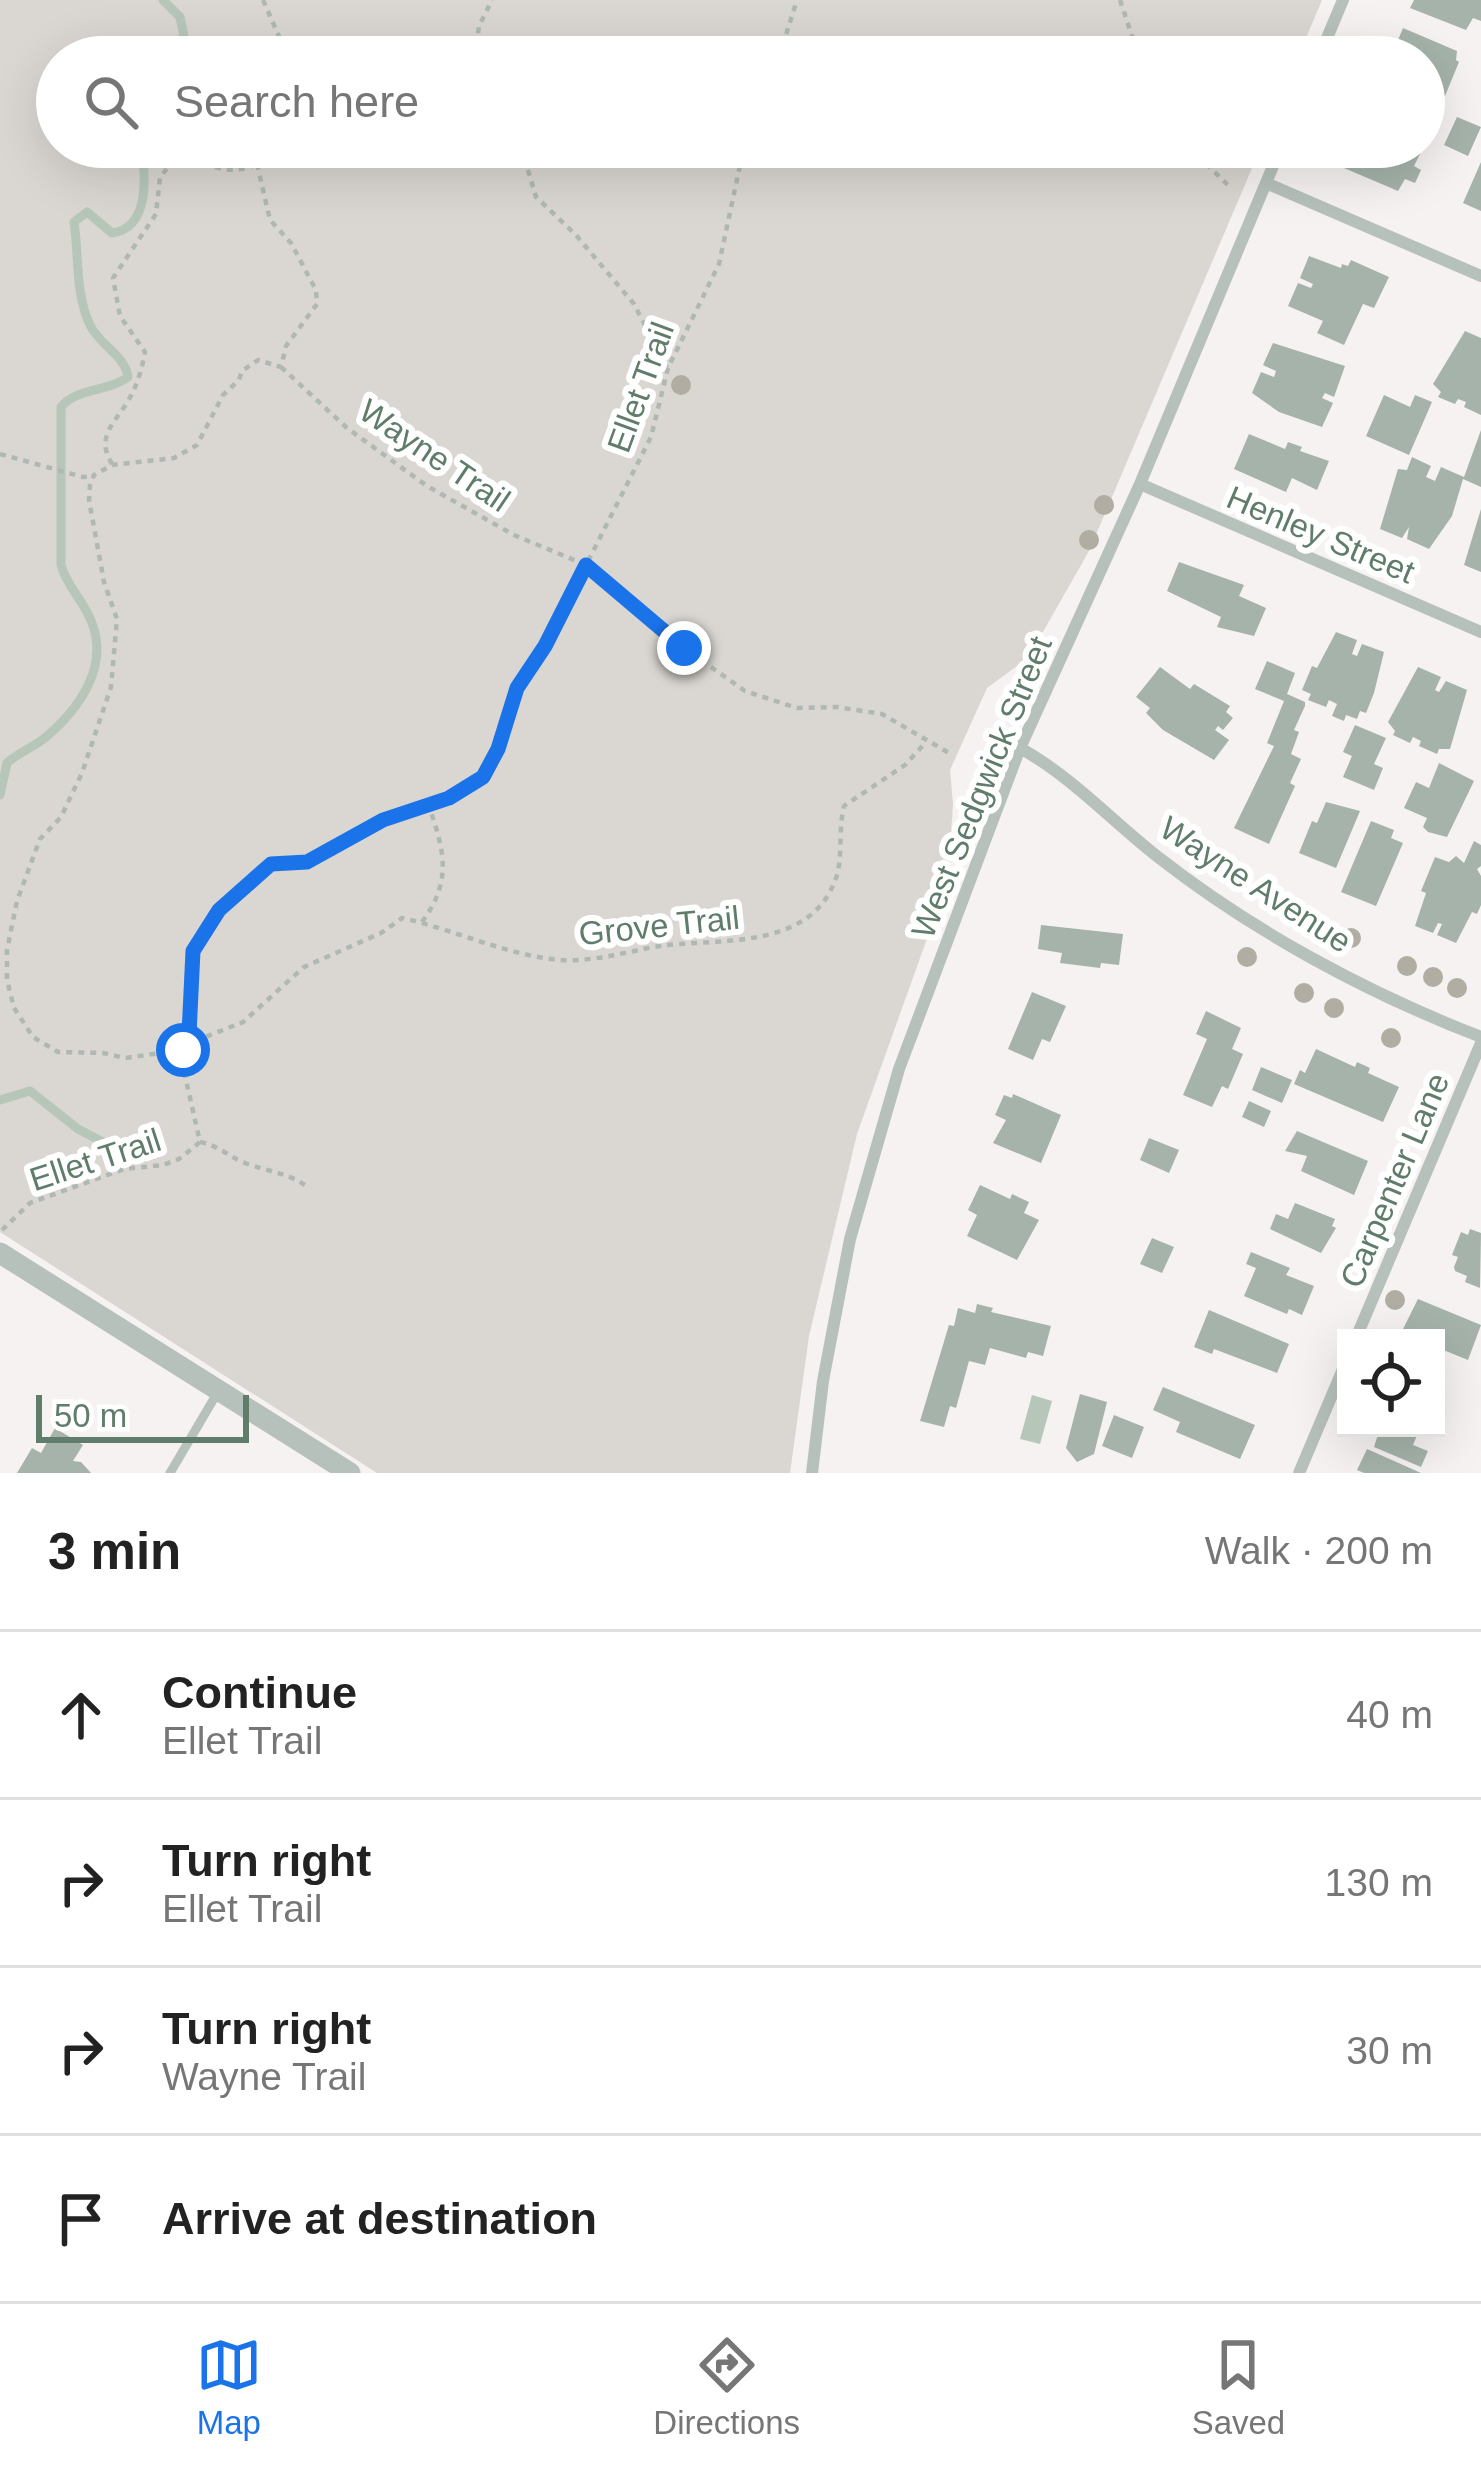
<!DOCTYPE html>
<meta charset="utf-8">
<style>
:root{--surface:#fff;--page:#f6f6f6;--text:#222;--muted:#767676;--line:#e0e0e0;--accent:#1a73e8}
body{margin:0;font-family:Arial,sans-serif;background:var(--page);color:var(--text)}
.controls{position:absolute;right:36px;bottom:36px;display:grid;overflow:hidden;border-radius:0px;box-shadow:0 12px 48px #0002}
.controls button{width:108px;height:108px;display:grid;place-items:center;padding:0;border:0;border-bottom:3px solid var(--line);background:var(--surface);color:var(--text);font:60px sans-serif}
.scale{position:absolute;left:36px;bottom:30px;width:213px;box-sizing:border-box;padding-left:12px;border:6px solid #607d6b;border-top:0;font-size:33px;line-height:42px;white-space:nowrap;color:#607d6b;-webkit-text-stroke:9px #fff;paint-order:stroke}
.stop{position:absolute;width:36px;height:36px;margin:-27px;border:9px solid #1a73e8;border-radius:50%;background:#fff}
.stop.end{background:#1a73e8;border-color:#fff;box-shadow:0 3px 12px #0008}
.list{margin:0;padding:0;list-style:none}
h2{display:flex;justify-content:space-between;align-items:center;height:156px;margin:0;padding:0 48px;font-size:51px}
h2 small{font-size:39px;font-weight:400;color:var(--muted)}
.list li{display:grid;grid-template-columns:78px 1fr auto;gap:36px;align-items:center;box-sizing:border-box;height:168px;padding:0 48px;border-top:3px solid var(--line)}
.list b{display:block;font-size:45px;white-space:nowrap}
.list p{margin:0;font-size:39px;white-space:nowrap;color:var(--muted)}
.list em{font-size:39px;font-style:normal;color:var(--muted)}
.icon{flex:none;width:66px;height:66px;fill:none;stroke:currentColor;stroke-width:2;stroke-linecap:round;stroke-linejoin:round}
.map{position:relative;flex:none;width:1481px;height:1473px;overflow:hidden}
.search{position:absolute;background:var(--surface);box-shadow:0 12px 48px #0002;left:36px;right:36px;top:36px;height:132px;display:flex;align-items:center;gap:30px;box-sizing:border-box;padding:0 42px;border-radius:66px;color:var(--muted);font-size:45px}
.sheet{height:828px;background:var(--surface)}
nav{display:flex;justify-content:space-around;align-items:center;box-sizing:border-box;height:168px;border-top:3px solid var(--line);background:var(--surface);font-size:33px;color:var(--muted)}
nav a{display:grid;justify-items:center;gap:6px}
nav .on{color:var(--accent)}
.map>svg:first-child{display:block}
</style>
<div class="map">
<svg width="1481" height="1473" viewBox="0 0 1481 1473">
<rect width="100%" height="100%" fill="#f6f2f2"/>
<!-- green -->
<path fill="#dad6d1" d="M 0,0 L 1322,0 L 1298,57 L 57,57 L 57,147 L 1261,147 L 1089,551 L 1028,658 L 987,688 L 950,770 L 953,804 L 948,880 L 857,1134 L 809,1336 L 790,1473 L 377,1473 L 0,1232 Z"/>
<!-- water -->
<path fill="#b6c7ba" d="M 1032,1395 L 1052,1401 L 1040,1444 L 1020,1439 Z"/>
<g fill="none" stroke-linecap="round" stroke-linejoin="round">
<!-- stream -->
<path stroke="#b6c7ba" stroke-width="9" d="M 163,0 L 180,17 L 184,36 L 164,57
M 0,795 L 7,763 C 19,752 34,747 46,737 C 79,709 109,667 92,623 C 84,601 67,587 61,565 L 61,407 C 76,388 108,392 128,377 C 125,355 99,345 90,325 C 75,294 79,255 74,222 L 87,212 L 112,233 C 150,228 146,176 141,147
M 0,1100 L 30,1091 L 78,1129 L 124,1153"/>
</g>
<!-- building -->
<path fill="#a5b3aa" d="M 1414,0 L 1481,0 L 1481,21 L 1473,18 L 1466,30 L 1410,8 Z
M 1403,28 L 1457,51 L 1456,60 L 1459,62 L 1445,96 L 1440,94 L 1433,111 L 1424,107 L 1424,57 L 1391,57 Z
M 1457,117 L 1481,127 L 1468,156 L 1444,145 Z
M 1353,147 L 1422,150 L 1414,166 L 1421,170 L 1415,183 L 1405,179 L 1398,191 L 1344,168 Z
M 1481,162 L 1481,211 L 1463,203 Z
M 1309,256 L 1341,268 L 1342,264 L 1348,266 L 1351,260 L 1389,277 L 1374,308 L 1363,304 L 1344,345 L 1317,333 L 1323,321 L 1288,306 L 1298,283 L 1311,288 L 1313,284 L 1300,278 Z
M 1465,331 L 1481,338 L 1481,415 L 1464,407 L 1466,402 L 1458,399 L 1455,404 L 1438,397 L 1441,392 L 1433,384 Z
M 1273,343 L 1345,366 L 1334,397 L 1325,393 L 1322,398 L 1333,403 L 1322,427 L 1279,412 L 1252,393 L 1261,372 L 1274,377 L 1276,371 L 1263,365 Z
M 1384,395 L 1410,407 L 1415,395 L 1432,402 L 1409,455 L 1366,436 Z
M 1481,430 L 1481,487 L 1463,479 L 1452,516 L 1429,549 L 1407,539 L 1409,527 L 1402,538 L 1380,529 L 1398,469 L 1407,470 L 1412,457 L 1431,466 L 1426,477 L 1435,481 L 1441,467 L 1464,477 Z
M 1249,434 L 1285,449 L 1288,442 L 1302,447 L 1300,451 L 1329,461 L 1317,490 L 1292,478 L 1286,492 L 1234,469 Z
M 1481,509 L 1481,572 L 1464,565 Z
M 1179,562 L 1244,585 L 1239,596 L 1266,608 L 1254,636 L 1217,627 L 1221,617 L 1167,591 Z
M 1336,632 L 1357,640 L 1352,654 L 1357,656 L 1362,644 L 1384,652 L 1374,693 L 1366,713 L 1360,711 L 1357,719 L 1346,715 L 1344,721 L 1332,716 L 1337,704 L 1329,700 L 1326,707 L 1308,700 L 1311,694 L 1302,690 L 1312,666 L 1317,668 Z
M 1267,661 L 1295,673 L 1287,694 L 1305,702 L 1305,706 L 1294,730 L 1299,732 L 1291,754 L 1301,759 L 1290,783 L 1295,786 L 1269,844 L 1234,828 L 1274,746 L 1267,743 L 1284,701 L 1255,689 Z
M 1160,667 L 1190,689 L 1194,684 L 1230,706 L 1226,712 L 1233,718 L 1223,730 L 1218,726 L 1215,730 L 1229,740 L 1214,760 L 1163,730 L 1146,713 L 1150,708 L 1136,697 Z
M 1418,667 L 1441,677 L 1435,690 L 1439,692 L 1446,681 L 1467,690 L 1450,749 L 1439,749 L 1437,754 L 1419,746 L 1421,741 L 1413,737 L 1410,743 L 1393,735 L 1395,731 L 1388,722 Z
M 1355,725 L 1386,738 L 1374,764 L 1383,768 L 1374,790 L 1343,777 L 1352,756 L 1343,752 Z
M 1439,763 L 1474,781 L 1447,837 L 1428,832 L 1423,827 L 1427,818 L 1404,808 L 1416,782 L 1429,788 Z
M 1326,802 L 1360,811 L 1336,868 L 1299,853 L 1312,821 L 1317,823 Z
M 1371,821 L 1394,830 L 1391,838 L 1403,843 L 1376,906 L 1341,892 Z
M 1474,841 L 1481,845 L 1481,866 L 1477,869 L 1481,876 L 1481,905 L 1477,914 L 1472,912 L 1456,943 L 1437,935 L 1442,924 L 1438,923 L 1433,933 L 1415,926 L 1426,893 L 1421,891 L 1435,857 L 1449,862 L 1456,856 L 1464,863 Z
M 1041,925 L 1123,934 L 1119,965 L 1101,963 L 1100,968 L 1060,963 L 1062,953 L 1038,949 Z
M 1032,992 L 1066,1006 L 1050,1042 L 1042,1039 L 1033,1060 L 1008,1049 Z
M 1206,1011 L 1241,1028 L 1232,1049 L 1243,1054 L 1228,1089 L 1222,1086 L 1212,1107 L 1183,1095 L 1207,1039 L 1196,1034 Z
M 1316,1049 L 1355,1067 L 1357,1062 L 1370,1068 L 1368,1073 L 1399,1087 L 1383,1122 L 1294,1084 L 1300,1070 L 1305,1073 Z
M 1261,1067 L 1292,1080 L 1282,1103 L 1252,1090 Z
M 1013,1094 L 1061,1115 L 1041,1163 L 993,1143 L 1006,1120 L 995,1115 L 1004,1095 L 1012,1098 Z
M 1249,1101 L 1271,1111 L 1264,1127 L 1242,1117 Z
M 1297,1131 L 1368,1161 L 1354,1195 L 1301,1171 L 1307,1156 L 1285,1151 Z
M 1149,1138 L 1179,1150 L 1169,1173 L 1140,1160 Z
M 980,1185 L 1010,1199 L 1012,1194 L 1029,1202 L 1024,1213 L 1039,1220 L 1017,1260 L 967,1236 L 977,1215 L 968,1210 Z
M 1295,1203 L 1335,1219 L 1332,1226 L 1336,1228 L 1321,1253 L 1270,1229 L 1276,1214 L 1288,1219 Z
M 1470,1229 L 1481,1233 L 1480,1288 L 1465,1282 L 1467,1276 L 1455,1271 L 1454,1267 L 1458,1257 L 1452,1255 L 1461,1232 L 1468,1235 Z
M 1152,1238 L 1174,1247 L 1162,1273 L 1140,1264 Z
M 1251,1252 L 1290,1268 L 1286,1275 L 1314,1286 L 1302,1315 L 1289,1309 L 1287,1314 L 1244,1296 L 1256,1268 L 1246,1264 Z
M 1418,1299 L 1481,1325 L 1468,1360 L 1436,1347 L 1436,1338 L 1403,1329 Z
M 977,1304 L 993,1308 L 991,1312 L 1051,1326 L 1043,1356 L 1028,1352 L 1026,1358 L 990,1348 L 985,1365 L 969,1361 L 956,1408 L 950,1406 L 944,1427 L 920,1421 L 949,1325 L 954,1326 L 958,1308 L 975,1313 Z
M 1209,1310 L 1289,1344 L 1277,1373 L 1214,1349 L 1212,1354 L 1194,1347 Z
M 1163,1387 L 1255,1425 L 1240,1459 L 1176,1432 L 1180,1422 L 1153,1410 Z
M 1080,1394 L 1107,1402 L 1094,1454 L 1077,1462 L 1066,1448 Z
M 1114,1415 L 1144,1427 L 1132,1458 L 1102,1446 Z
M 55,1428 L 83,1445 L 73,1461 L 81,1462 L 91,1473 L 17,1473 L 32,1448 L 41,1453 Z
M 1380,1428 L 1420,1428 L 1413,1445 L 1428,1451 L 1421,1467 L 1374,1447 Z
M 1367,1449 L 1421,1473 L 1364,1473 L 1357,1470 Z"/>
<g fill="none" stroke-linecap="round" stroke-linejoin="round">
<!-- path -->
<path stroke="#b0b8b3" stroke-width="4.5" stroke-dasharray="6 6" stroke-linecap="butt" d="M 263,0 L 288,57
M 1120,0 L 1139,57
M 475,57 L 479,26 L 492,0
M 779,57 L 797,0
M 521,147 L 536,197 L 575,234 L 634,304 L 667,368
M 1189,147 L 1231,188
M 257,164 L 270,220 L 291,243 L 316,290 L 317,304 L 286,346 L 281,367 L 258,360 L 242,371 L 239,380 L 223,395 L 197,445 L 174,458 L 112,465 L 94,475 L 90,485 L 89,500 L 104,582 L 117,619 L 111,687 L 82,773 L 61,817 L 40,839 L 17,901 L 7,950 L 7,980 L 14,1008 L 33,1037 L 58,1052 L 103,1053 L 125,1058 L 168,1052 L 243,1022 L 304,967 L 381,933 L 402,918 C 452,929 499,952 551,959 C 589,964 623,952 660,946 C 719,938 811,951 836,878 C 843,860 838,830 844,806 L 905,765 L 926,742
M 257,164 L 268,147
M 281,367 L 347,428 L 427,486 L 514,535 L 586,565 L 684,648 L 745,691 L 797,708 L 837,707 L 882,714 L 949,753
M 0,454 L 83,477 L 93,476
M 112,464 C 95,436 115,423 128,401 C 137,386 142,369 145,352 L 120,316 L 113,278 L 156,214 L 160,177 L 175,159 C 210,158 221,180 257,164
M 422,922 C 452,881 445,853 429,806
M 200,1142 C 218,1145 229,1157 245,1163 C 268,1172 288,1172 309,1188
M 2,1230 L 30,1203 L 124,1169 L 163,1165 L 179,1159 L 200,1142 L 181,1058 L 189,1034 L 193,951 L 205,928 L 271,864 L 318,857 L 383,820 L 449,798 L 483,777 L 490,766 L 517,688 L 545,646 L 651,437 L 668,368 L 719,264 L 744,147"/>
<!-- service -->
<path stroke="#b7c1bb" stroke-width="9" d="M 170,1473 L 219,1390"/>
<!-- minor -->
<path stroke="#b7c1bb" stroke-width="12" d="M 1319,57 L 1343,0
M 1266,183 L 1481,276
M 1140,484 L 1481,632
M 1020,748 C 1071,776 1112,821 1158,857 C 1254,932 1367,993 1481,1037
M 1356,1338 L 1481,1043
M 812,1473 L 823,1381 L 850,1239 L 899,1069 L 1020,748 L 1140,484 L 1281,147
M 1299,1473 L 1346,1362"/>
<!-- tertiary -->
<path stroke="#b7c1bb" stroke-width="21" d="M 0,1253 L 350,1473"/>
</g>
<!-- trees -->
<g fill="#b2ada3">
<circle cx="681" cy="385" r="10"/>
<circle cx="1104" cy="505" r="10"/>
<circle cx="1089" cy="540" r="10"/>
<circle cx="1351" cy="938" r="10"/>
<circle cx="1247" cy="957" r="10"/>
<circle cx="1407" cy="966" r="10"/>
<circle cx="1433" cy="977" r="10"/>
<circle cx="1457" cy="988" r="10"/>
<circle cx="1304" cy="993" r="10"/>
<circle cx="1334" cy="1008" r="10"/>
<circle cx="1391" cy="1038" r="10"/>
<circle cx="1425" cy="1117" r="10"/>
<circle cx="1395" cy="1300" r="10"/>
</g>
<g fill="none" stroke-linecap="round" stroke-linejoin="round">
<!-- route -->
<path stroke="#1a73e8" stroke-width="15" d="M 183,1050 L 189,1034 L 193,951 L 219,910 L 271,864 L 307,862 L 383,820 L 449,798 L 483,777 L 498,749 L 517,688 L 545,646 L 586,565 L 684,648"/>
</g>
<g text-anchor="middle" stroke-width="12" stroke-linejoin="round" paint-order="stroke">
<!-- street labels -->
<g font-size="33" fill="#607d6b" stroke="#fff">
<text transform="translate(640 387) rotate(-70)" y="12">Ellet Trail</text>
<text transform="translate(435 455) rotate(34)" y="12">Wayne Trail</text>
<text transform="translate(1321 534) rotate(23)" y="12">Henley Street</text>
<text transform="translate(981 787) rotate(-68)" y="12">West Sedgwick Street</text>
<text transform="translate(1256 884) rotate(33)" y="12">Wayne Avenue</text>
<text transform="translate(659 925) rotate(-6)" y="12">Grove Trail</text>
<text transform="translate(95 1159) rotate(-18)" y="12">Ellet Trail</text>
<text transform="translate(1394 1180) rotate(-67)" y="12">Carpenter Lane</text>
</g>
</g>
</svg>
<div class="controls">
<button><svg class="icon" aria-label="locate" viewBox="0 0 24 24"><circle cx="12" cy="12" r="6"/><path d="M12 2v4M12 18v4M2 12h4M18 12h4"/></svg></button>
</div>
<div class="scale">50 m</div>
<div class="stop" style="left:183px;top:1050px"></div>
<div class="stop end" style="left:684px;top:648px"></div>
<div class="search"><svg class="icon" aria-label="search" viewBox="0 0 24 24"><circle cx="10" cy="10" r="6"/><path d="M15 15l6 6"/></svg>Search here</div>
</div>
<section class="sheet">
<h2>3 min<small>Walk · 200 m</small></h2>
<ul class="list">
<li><svg class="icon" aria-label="ahead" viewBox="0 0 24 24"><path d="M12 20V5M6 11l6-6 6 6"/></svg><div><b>Continue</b><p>Ellet Trail</p></div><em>40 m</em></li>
<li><svg class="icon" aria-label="right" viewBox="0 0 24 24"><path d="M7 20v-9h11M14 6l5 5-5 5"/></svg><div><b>Turn right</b><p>Ellet Trail</p></div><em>130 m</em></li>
<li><svg class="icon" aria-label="right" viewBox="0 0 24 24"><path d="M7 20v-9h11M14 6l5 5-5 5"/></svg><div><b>Turn right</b><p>Wayne Trail</p></div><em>30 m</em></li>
<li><svg class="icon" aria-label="arrive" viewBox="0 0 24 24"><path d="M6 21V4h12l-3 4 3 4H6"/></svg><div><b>Arrive at destination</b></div></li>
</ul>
</section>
<nav>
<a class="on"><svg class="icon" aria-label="map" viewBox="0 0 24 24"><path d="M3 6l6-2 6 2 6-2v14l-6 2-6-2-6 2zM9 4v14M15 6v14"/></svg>Map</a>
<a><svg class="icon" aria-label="directions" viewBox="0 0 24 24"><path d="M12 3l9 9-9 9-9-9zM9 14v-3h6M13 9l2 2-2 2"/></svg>Directions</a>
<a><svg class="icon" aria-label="saved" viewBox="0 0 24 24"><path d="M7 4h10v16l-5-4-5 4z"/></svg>Saved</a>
</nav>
